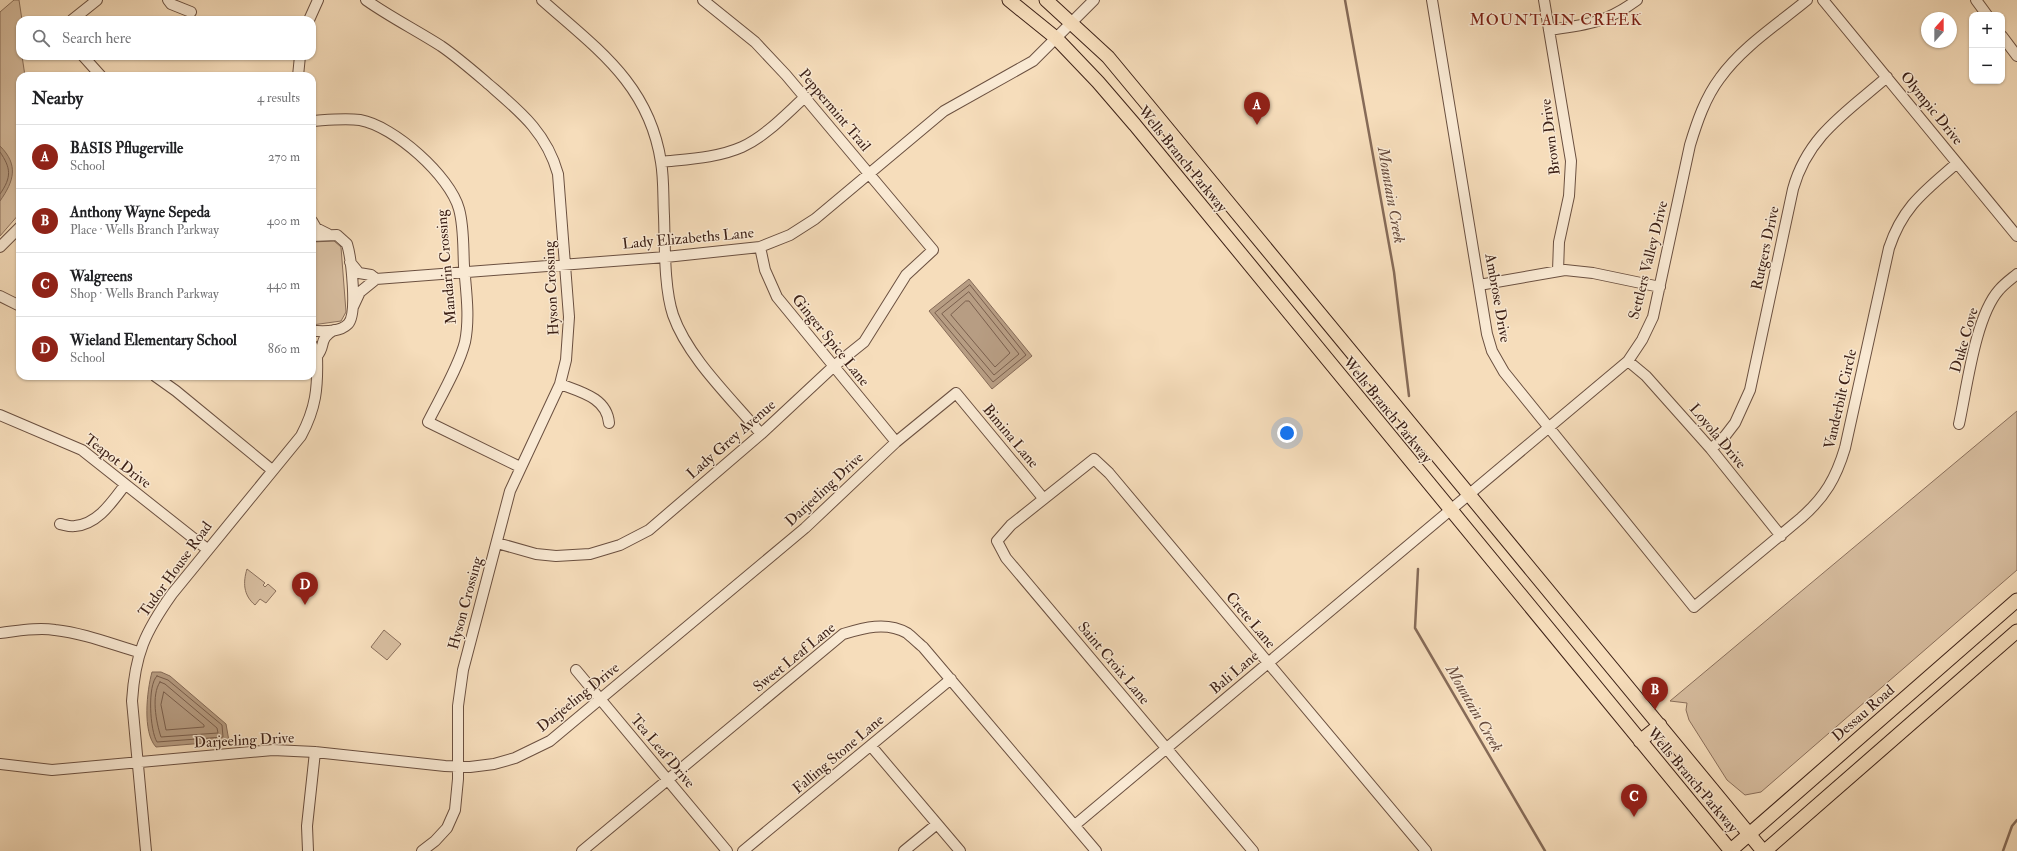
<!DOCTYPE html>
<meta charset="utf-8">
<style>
:root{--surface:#fff;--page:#f2f2f2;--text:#202124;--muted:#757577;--line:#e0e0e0;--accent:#8f2418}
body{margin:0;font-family:"IM FELL Double Pica",serif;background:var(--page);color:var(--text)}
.controls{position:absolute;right:12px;top:12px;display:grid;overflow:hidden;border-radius:8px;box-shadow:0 1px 3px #0004}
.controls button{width:36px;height:36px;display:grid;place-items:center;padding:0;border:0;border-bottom:1px solid var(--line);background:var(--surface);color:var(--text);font:20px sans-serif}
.compass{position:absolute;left:1921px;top:12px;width:36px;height:36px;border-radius:50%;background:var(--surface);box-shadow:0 1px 3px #0004;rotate:21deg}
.you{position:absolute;left:1287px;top:433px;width:14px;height:14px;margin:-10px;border:3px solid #fff;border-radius:50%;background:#1a73e8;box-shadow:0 0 0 6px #1a73e833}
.badge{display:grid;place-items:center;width:26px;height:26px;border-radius:50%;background:var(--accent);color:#fff;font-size:13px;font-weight:700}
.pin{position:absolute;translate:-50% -33px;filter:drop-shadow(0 1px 2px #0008)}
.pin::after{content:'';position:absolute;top:21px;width:14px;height:12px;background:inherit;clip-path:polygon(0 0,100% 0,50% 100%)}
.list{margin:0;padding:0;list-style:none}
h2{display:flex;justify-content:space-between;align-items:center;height:52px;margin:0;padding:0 16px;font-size:17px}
h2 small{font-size:13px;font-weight:400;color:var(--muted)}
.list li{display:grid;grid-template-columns:26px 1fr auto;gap:12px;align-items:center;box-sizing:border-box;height:64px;padding:0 16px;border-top:1px solid var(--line)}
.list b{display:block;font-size:15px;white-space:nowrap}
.list p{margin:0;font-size:13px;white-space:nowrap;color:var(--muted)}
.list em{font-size:13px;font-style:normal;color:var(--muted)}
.icon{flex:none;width:22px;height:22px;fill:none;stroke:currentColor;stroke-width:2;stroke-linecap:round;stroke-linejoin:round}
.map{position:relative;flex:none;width:2017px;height:851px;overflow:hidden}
.search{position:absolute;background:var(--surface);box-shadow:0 1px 3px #0004;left:16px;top:16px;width:300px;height:44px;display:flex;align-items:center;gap:10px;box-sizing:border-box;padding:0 14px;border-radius:12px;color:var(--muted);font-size:15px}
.panel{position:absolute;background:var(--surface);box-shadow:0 1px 3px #0004;left:16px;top:72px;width:300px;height:308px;border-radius:12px}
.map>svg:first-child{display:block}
</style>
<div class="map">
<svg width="2017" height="851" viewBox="0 0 2017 851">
<rect width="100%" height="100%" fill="#f6ddbb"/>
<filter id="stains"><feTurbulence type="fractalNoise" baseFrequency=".005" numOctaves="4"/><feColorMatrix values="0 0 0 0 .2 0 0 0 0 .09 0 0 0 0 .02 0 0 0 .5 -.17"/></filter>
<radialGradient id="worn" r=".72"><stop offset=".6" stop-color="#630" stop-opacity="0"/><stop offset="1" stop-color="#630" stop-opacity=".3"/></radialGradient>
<!-- green -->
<path fill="#d7bd9f" stroke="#8a6f5b" d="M 14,0 L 19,0 L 22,20 L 20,20 L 20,56 L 22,56 L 25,76 L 20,76 L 20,213 L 0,236 L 0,12 Z
M 334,241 L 341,247 L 346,312 L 341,321 L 312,325 L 312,242 Z
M 2017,411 L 2017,570 L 1761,792 L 1745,795 L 1727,780 L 1689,720 L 1686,710 L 1687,703 L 1670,701 Z
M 247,569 L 265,583 L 263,585 L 265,587 L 268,584 L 276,591 L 266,603 L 260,599 L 255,605 C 243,595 243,582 247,569 Z
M 384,630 L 401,644 L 387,660 L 371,647 Z"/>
<!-- water -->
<path fill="#b79d83" stroke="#866b58" d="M 0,146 C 19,165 14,181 0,201 Z
M 969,279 L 1032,356 L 992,389 L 929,311 Z
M 152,672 L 161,672 L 170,676 L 226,724 L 229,741 L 156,747 C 142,732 147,690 152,672 Z"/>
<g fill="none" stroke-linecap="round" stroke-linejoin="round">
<!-- shore -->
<path stroke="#7a5f4d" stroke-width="1" d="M 0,152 C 11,168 12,177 0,194
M 970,285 L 1026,355 L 993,382 L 935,313 Z
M 969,292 L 1019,354 L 994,375 L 942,314 Z
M 966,301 L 969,301 L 1010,353 L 995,367 L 951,315 Z
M 157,676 L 168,680 L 222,725 L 223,737 L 157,742 C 150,731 147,685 157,676 Z
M 160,682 L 165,684 L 217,728 L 218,733 L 161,737 C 156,722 151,695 160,682 Z
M 164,692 L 204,725 L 204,727 L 166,730 L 161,705 Z"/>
<!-- stream -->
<path stroke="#866b58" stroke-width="2.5" d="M 1345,0 L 1394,272 L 1409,396
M 1418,569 L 1415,628 L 1545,851
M 2003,851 L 2012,826 L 2017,820"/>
<defs>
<path id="minor" d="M 168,0 L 171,4 L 191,12
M 366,0 C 390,17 416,30 441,46 C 457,57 472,70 486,82 C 518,110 546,131 558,174 L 569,317 L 566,360 L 560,384 L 510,491 L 463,670 L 458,706 L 458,779 L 455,810 L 447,828 L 435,841 L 422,851
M 542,0 C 597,49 649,84 661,162 C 664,179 663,198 664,216 C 665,245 664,288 673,315 C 688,358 732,399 761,434
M 1432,0 L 1487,334 L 1492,351 L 1504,372 L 1694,607 L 1801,518 C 1825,497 1836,478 1845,448 L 1889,248 C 1903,206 1925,191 1957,163
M 1544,0 L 1571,161 L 1569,196 L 1559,242 L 1558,271
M 1823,0 L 2017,236
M 1976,0 L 1987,15
M 72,20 L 97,0
M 309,20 L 318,0
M 1549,30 C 1586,25 1606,23 1637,0
M 2002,36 L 2017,56
M 83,56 L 101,76
M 298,76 L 300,56
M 312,121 C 328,120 344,118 360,120 C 394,126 450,176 459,209 C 464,227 463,247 464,266 C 466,291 470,317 465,342 C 459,366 440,398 428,422 L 520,467
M 661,162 C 688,159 717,158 742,147 C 766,136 786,114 805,97
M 312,221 L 316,228 L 328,234
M 312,236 L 337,235 L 347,244 C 351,257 358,314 348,324 C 339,333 323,331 312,331
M 0,247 L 20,227
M 760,247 L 765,270 L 777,297 L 896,442
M 350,262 L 359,273 L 371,275 L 376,279
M 1479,285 L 1565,270 L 1593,273 L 1660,287
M 0,296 L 20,306
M 353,307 L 360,292 L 376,279 L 666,257 L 760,247 L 790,235 L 815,219 L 944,111 L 1033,61 L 1094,0
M 312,345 L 313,352 L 317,356
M 1628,361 L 1646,376 L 1711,449 L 1781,536
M 155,376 L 176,391 L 272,470
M 560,384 C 581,392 607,398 609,423
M 0,415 L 82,450 L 207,549
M 1959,424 C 1967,388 1975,317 1999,290 C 2004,284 2011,279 2017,274
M 1711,449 L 1725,436 L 1735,423 L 1750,390 L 1793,189 C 1808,135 1847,112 1887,77
M 60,524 C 65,525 71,527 75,526 C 98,524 112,502 125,485
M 497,543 L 536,554 L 556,556 L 590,554 L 620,545 L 649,530 L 761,434 L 834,366 L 864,342 L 906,275 L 933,250 L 786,75 L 755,42 L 703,0
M 0,633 C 18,631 37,627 55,630 C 83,633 111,644 138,652
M 576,670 L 727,851
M 871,746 L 960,851
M 0,764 L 52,770 L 273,750 L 315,752 L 445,766 L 470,767 L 494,764 L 515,758 L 550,741 L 805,528 L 896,442 L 956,393 L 1043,498
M 1075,825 L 1628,361 L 1642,340 L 1653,317 L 1690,145 C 1697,122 1705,98 1720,78 C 1742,47 1778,24 1807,0
M 146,851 L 132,701 C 135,654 145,632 172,594 L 301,436 C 316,408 318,388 317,356 C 326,346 318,339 334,330
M 308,851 L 307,826 L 315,752
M 582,851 L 843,634 C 863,628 886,621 907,633 C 912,637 918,643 923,647 L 1096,851
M 743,851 L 951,679
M 904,851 L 937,824
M 1253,851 L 1006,558 L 997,541 L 1011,525 L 1094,459 L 1109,473 L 1426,851"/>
<path id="major" d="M 1009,0 L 1056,38 L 1098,82 L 1135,125 L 1731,851
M 1046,0 L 1108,57 L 1147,104 L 1763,851
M 1640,741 L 1660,725
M 1730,851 L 2017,600
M 1765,851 L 2017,631"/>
</defs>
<!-- minor casing -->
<use href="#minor" stroke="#6b5040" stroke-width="12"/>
<!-- major casing -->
<use href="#major" stroke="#3d2117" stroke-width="15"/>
<!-- minor -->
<use href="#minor" stroke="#f9e9d3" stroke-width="10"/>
<!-- major -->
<use href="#major" stroke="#f6ddbb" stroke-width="13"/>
</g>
<g text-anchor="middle" stroke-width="3" stroke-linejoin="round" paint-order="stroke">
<!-- street labels -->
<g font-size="15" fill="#3d2117" stroke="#f9e9d3">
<text transform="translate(1932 108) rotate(51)" y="5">Olympic Drive</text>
<text transform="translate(835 110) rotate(50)" y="5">Peppermint Trail</text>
<text transform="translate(1550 137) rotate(-97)" y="5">Brown Drive</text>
<text transform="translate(1183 159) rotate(51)" y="5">Wells Branch Parkway</text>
<text transform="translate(688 238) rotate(-5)" y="5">Lady Elizabeths Lane</text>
<text transform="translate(1765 248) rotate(-78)" y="5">Rutgers Drive</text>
<text transform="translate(1648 260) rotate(-76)" y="5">Settlers Valley Drive</text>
<text transform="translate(446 267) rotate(-95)" y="5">Mandarin Crossing</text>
<text transform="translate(551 288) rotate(-93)" y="5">Hyson Crossing</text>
<text transform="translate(1498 298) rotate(80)" y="5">Ambrose Drive</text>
<text transform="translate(831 340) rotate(51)" y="5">Ginger Spice Lane</text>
<text transform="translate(1964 340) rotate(-74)" y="5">Duke Cove</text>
<text transform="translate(1840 399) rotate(-77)" y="5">Vanderbilt Circle</text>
<text transform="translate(1388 410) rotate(51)" y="5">Wells Branch Parkway</text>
<text transform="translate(1011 436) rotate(50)" y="5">Bimina Lane</text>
<text transform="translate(1718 436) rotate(50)" y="5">Loyola Drive</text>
<text transform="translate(731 439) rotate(-41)" y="5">Lady Grey Avenue</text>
<text transform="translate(118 461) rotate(37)" y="5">Teapot Drive</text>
<text transform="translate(824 489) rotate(-43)" y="5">Darjeeling Drive</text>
<text transform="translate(175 569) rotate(-54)" y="5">Tudor House Road</text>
<text transform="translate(465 603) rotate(-75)" y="5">Hyson Crossing</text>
<text transform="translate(1251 620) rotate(50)" y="5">Crete Lane</text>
<text transform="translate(794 657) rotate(-39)" y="5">Sweet Leaf Lane</text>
<text transform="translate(1114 663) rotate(50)" y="5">Saint Croix Lane</text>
<text transform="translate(1234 672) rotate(-40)" y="5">Bali Lane</text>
<text transform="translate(578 697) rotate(-39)" y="5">Darjeeling Drive</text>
<text transform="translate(1863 713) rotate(-41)" y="5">Dessau Road</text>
<text transform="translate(244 740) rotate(-3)" y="5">Darjeeling Drive</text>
<text transform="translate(663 751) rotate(50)" y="5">Tea Leaf Drive</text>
<text transform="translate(838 754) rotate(-40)" y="5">Falling Stone Lane</text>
<text transform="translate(1693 780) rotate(50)" y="5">Wells Branch Parkway</text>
</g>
<!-- neighbourhood labels -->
<g font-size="16" letter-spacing="1" fill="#7a1f14" stroke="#f9e9d3">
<text x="1556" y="25">MOUNTAIN CREEK</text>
</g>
<!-- water labels -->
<g font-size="16" font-style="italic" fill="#684c3d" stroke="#f9e9d3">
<text transform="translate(1392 195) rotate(80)" y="6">Mountain Creek</text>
<text transform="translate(1475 708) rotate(60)" y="6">Mountain Creek</text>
</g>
</g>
<rect width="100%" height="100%" filter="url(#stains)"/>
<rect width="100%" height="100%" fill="url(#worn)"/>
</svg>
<div class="controls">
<button>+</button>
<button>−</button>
</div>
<svg class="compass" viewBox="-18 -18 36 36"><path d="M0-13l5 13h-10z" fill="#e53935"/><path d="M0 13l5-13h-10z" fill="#757577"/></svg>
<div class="you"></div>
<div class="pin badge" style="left:1257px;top:125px">A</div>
<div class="pin badge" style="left:1655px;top:710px">B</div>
<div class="pin badge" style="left:1634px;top:817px">C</div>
<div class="pin badge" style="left:305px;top:605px">D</div>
<div class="search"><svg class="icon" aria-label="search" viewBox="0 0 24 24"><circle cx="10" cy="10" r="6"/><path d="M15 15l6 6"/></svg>Search here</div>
<section class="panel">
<h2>Nearby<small>4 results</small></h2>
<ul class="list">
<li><span class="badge">A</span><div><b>BASIS Pflugerville</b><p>School</p></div><em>270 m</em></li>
<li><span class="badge">B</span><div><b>Anthony Wayne Sepeda</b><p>Place · Wells Branch Parkway</p></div><em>400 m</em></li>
<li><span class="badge">C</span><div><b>Walgreens</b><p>Shop · Wells Branch Parkway</p></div><em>440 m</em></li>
<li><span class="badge">D</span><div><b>Wieland Elementary School</b><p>School</p></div><em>860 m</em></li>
</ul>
</section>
</div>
